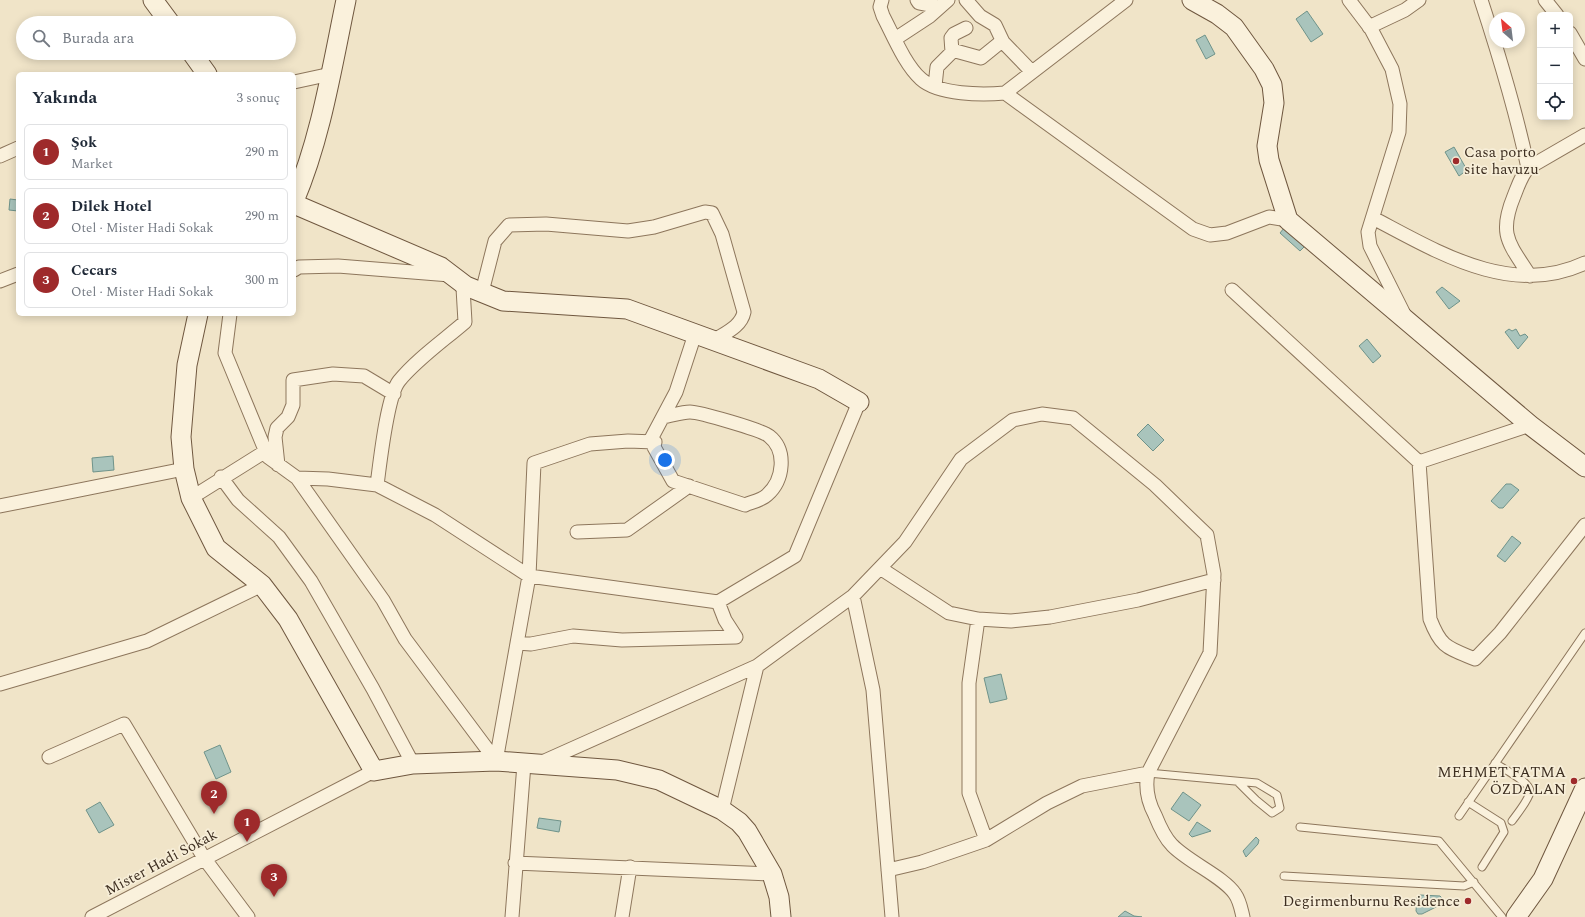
<!DOCTYPE html>
<html lang="tr">
<meta charset="utf-8">
<style>
:root{--surface:#fff;--page:#f6f6f7;--text:#1f2937;--muted:#747a83;--line:#e0e1e3;--accent:#9e2a2b}
body{margin:0;font-family:Spectral,serif;background:var(--page);color:var(--text)}
.controls{position:absolute;right:12px;top:12px;display:grid;overflow:hidden;border-radius:6px;box-shadow:0 2px 10px #0003}
.controls button{width:36px;height:36px;display:grid;place-items:center;padding:0;border:0;border-bottom:1px solid var(--line);background:var(--surface);color:var(--text);font:20px sans-serif}
.compass{position:absolute;left:1489px;top:12px;width:36px;height:36px;border-radius:50%;background:var(--surface);box-shadow:0 2px 10px #0003;rotate:332deg}
.you{position:absolute;left:665px;top:460px;width:14px;height:14px;margin:-10px;border:3px solid #fff;border-radius:50%;background:#1a73e8;box-shadow:0 0 0 6px #1a73e833}
.badge{display:grid;place-items:center;width:26px;height:26px;border-radius:50%;background:var(--accent);color:#fff;font-size:13px;font-weight:700}
.pin{position:absolute;translate:-50% -33px;filter:drop-shadow(0 1px 2px #0008)}
.pin::after{content:'';position:absolute;top:21px;width:14px;height:12px;background:inherit;clip-path:polygon(0 0,100% 0,50% 100%)}
.list{margin:0;padding:0;list-style:none}
h2{display:flex;justify-content:space-between;align-items:center;height:52px;margin:0;padding:0 16px;font-size:17px}
h2 small{font-size:13px;font-weight:400;color:var(--muted)}
.list li{display:grid;grid-template-columns:26px 1fr auto;gap:12px;align-items:center;box-sizing:border-box;height:56px;margin:0 8px 8px;padding:0 8px;border:1px solid var(--line);border-radius:6px}
.list b{display:block;font-size:15px;white-space:nowrap}
.list p{margin:0;font-size:13px;white-space:nowrap;color:var(--muted)}
.list em{font-size:13px;font-style:normal;color:var(--muted)}
.icon{flex:none;width:22px;height:22px;fill:none;stroke:currentColor;stroke-width:2;stroke-linecap:round;stroke-linejoin:round}
.map{position:relative;flex:none;width:1585px;height:917px;overflow:hidden}
.search{position:absolute;background:var(--surface);box-shadow:0 2px 10px #0003;left:16px;top:16px;width:280px;height:44px;display:flex;align-items:center;gap:10px;box-sizing:border-box;padding:0 14px;border-radius:22px;color:var(--muted);font-size:15px}
.panel{position:absolute;background:var(--surface);box-shadow:0 2px 10px #0003;left:16px;top:72px;width:280px;height:244px;border-radius:6px}
.map>svg:first-child{display:block}
</style>
<div class="map">
<svg width="1585" height="917" viewBox="0 0 1585 917">
<rect width="100%" height="100%" fill="#f0e4c8"/>
<!-- water -->
<path fill="#a9c4bc" stroke="#6f938a" d="M 1307,11 L 1323,34 L 1311,42 L 1296,19 Z
M 1205,35 L 1215,54 L 1206,59 L 1196,40 Z
M 1454,147 L 1467,170 L 1459,176 L 1445,152 Z
M 10,199 L 18,200 L 18,211 L 9,210 Z
M 1288,223 L 1309,242 L 1300,251 L 1280,233 Z
M 1442,287 L 1460,301 L 1449,309 L 1436,292 Z
M 1509,329 L 1512,331 L 1516,329 L 1520,336 L 1525,334 L 1528,337 L 1518,349 L 1505,332 Z
M 1367,339 L 1381,356 L 1373,363 L 1359,346 Z
M 1148,424 L 1164,440 L 1153,451 L 1137,435 Z
M 113,456 L 114,470 L 93,472 L 92,458 Z
M 1506,484 L 1511,484 L 1519,490 L 1503,508 L 1499,508 L 1491,501 Z
M 1512,536 L 1521,543 L 1505,562 L 1497,556 Z
M 1001,674 L 1007,699 L 990,703 L 984,678 Z
M 220,745 L 231,772 L 216,779 L 204,752 Z
M 1183,792 L 1201,805 L 1189,821 L 1171,809 Z
M 100,802 L 114,825 L 99,833 L 86,810 Z
M 539,818 L 561,821 L 559,832 L 537,828 Z
M 1197,822 L 1211,831 L 1192,837 L 1189,834 Z
M 1256,837 L 1259,840 L 1258,844 L 1246,857 L 1243,851 Z
M 1420,895 L 1440,896 L 1442,898 L 1442,904 L 1422,914 L 1418,914 L 1416,911 L 1417,897 Z
M 1125,911 L 1134,916 L 1142,917 L 1118,917 Z"/>
<g fill="none" stroke-linecap="round" stroke-linejoin="round">
<defs>
<path id="lane" d="M 1495,763 C 1503,769 1531,782 1530,792 C 1528,801 1517,814 1512,821
M 1148,773 L 1257,783 L 1277,795 L 1280,808 L 1272,813 L 1256,800 L 1238,782
M 1468,802 L 1501,823 L 1504,832 L 1482,867
M 1459,816 L 1585,633
M 1300,827 L 1439,841 L 1502,917
M 1284,876 L 1464,886 L 1474,882"/>
<path id="street" d="M 882,0 L 880,7 L 883,16 C 893,35 905,65 921,79 C 939,95 982,95 1005,93 L 1193,229 L 1210,235 L 1227,233 L 1269,217 L 1288,220
M 917,0 L 919,3 L 939,7
M 966,0 L 980,16 L 995,25 L 1003,42 L 1032,72
M 1349,0 L 1371,29 L 1392,69 L 1400,104 L 1399,132 L 1368,232 L 1370,246 L 1404,314
M 1481,0 C 1499,55 1516,111 1528,168
M 1545,0 L 1557,15
M 1369,27 L 1405,10 L 1419,0
M 1570,33 L 1585,59
M 895,39 L 930,16 L 948,0
M 952,50 L 981,58 L 1002,41
M 294,82 L 331,74
M 935,86 L 937,67 L 952,52 L 951,38 L 954,34 L 966,28
M 1005,93 L 1126,0
M 0,156 L 18,148
M 1373,218 C 1438,252 1511,298 1585,263
M 294,270 L 299,267 L 338,266 L 450,275
M 1530,276 C 1509,243 1498,235 1514,196 C 1518,186 1521,176 1528,168 L 1585,135
M 0,281 L 18,274
M 1232,290 L 1419,462 L 1530,425
M 482,292 L 495,241 L 509,225 L 546,224 L 628,231 L 654,227 L 705,212 L 712,213 L 722,234 L 744,312 C 741,327 725,333 713,341
M 230,314 L 225,353 L 268,457 L 297,478 L 383,600 L 405,639 L 496,761 L 529,576 L 534,463 L 590,444 L 628,441 L 655,442
M 663,417 C 671,416 681,412 690,412 C 699,412 762,430 769,436 C 787,450 784,480 767,495 C 762,500 752,502 745,505 L 673,481 L 654,447 L 655,442 L 651,439 L 676,392 L 695,334
M 1419,462 L 1430,619 C 1441,648 1448,648 1475,659 L 1500,633 L 1585,525
M 278,465 L 275,437 L 277,428 L 288,417 L 293,405 L 293,380 L 333,374 L 364,376 L 394,394
M 221,477 L 238,500 L 279,537 L 311,581 L 373,689 L 413,764
M 297,478 L 328,479 L 377,485 L 435,515 L 529,576 L 718,602 L 795,556 L 859,402
M 377,485 C 380,463 387,396 399,381 C 417,359 443,341 465,322 L 463,288 L 461,282
M 191,498 L 266,451
M 0,506 L 184,469
M 577,532 L 627,530 L 689,486
M 880,568 L 949,613 L 978,619 L 1011,621 L 1050,617 L 1138,600 L 1214,580
M 853,596 L 873,690 L 892,917
M 718,602 L 725,620 L 736,637
M 978,619 L 969,683 L 969,793 L 986,840
M 517,643 L 531,644 L 573,636 L 622,640 L 736,637
M 0,684 L 147,641 L 262,585
M 49,757 L 124,724 L 204,858 L 248,917
M 540,763 L 757,666 L 853,596 L 905,542 L 961,459 L 1013,420 L 1042,414 L 1073,418 L 1155,485 L 1207,535 L 1214,574 L 1210,653 L 1148,773 C 1145,788 1148,802 1155,815 C 1159,825 1164,837 1172,845 C 1188,862 1224,877 1235,894 C 1240,901 1241,909 1243,917
M 722,810 L 757,666
M 515,863 L 772,874
M 888,870 L 922,862 L 986,840 L 1047,803 L 1082,786 L 1148,773
M 92,917 L 374,771
M 512,917 L 524,764
M 622,917 L 630,867"/>
<path id="secondary" d="M 153,0 L 170,23
M 1192,0 L 1217,14 L 1234,27 L 1264,69 L 1272,85 L 1274,103 L 1267,146 L 1269,160 L 1288,220 L 1530,425 L 1585,467
M 192,53 L 207,74
M 294,201 C 321,138 332,67 346,0
M 294,204 L 441,267 L 466,286 L 503,301 L 627,309 L 819,379 L 859,402
M 198,314 L 187,365 L 181,437 L 184,469 L 191,498 L 216,548 L 262,585 L 288,619 L 374,771 L 413,764 L 496,761 L 617,770 L 659,780 L 722,810 L 739,822 L 747,831 L 772,874 L 779,897 L 781,917
M 1516,917 L 1543,879 L 1585,788"/>
</defs>
<!-- lane casing -->
<use href="#lane" stroke="#8d765c" stroke-width="9"/>
<!-- street casing -->
<use href="#street" stroke="#8d765c" stroke-width="15"/>
<!-- secondary casing -->
<use href="#secondary" stroke="#6f573f" stroke-width="21"/>
<!-- lane -->
<use href="#lane" stroke="#faf1dc" stroke-width="7"/>
<!-- street -->
<use href="#street" stroke="#faf1dc" stroke-width="13"/>
<!-- secondary -->
<use href="#secondary" stroke="#faf1dc" stroke-width="19"/>
</g>
<!-- markers -->
<g fill="#9e2a2b" stroke="#f7eed8" stroke-width="1.5">
<circle cx="1456" cy="161" r="4"/>
<circle cx="1574" cy="781" r="4"/>
<circle cx="1468" cy="901" r="4"/>
</g>
<g text-anchor="middle" stroke-width="3.5" stroke-linejoin="round" paint-order="stroke">
<!-- poi labels -->
<g font-size="15" fill="#3d2e20" stroke="#f7eed8" text-anchor="end">
<text x="1464" y="157" text-anchor="start">Casa porto<tspan x="1464" dy="17">site havuzu</tspan></text>
<text x="1566" y="777">MEHMET FATMA<tspan x="1566" dy="17">ÖZDALAN</tspan></text>
<text x="1460" y="906">Degirmenburnu Residence</text>
</g>
<!-- street labels -->
<g font-size="15" fill="#3d2e20" stroke="#f7eed8">
<text transform="translate(161 862) rotate(-28)" y="5">Mister Hadi Sokak</text>
</g>
</g>
</svg>
<div class="controls">
<button>+</button>
<button>−</button>
<button><svg class="icon" aria-label="locate" viewBox="0 0 24 24"><circle cx="12" cy="12" r="6"/><path d="M12 2v4M12 18v4M2 12h4M18 12h4"/></svg></button>
</div>
<svg class="compass" viewBox="-18 -18 36 36"><path d="M0-13l5 13h-10z" fill="#e53935"/><path d="M0 13l5-13h-10z" fill="#747a83"/></svg>
<div class="you"></div>
<div class="pin badge" style="left:247px;top:842px">1</div>
<div class="pin badge" style="left:214px;top:814px">2</div>
<div class="pin badge" style="left:274px;top:897px">3</div>
<div class="search"><svg class="icon" aria-label="search" viewBox="0 0 24 24"><circle cx="10" cy="10" r="6"/><path d="M15 15l6 6"/></svg>Burada ara</div>
<section class="panel">
<h2>Yakında<small>3 sonuç</small></h2>
<ul class="list">
<li><span class="badge">1</span><div><b>Şok</b><p>Market</p></div><em>290 m</em></li>
<li><span class="badge">2</span><div><b>Dilek Hotel</b><p>Otel · Mister Hadi Sokak</p></div><em>290 m</em></li>
<li><span class="badge">3</span><div><b>Cecars</b><p>Otel · Mister Hadi Sokak</p></div><em>300 m</em></li>
</ul>
</section>
</div>
